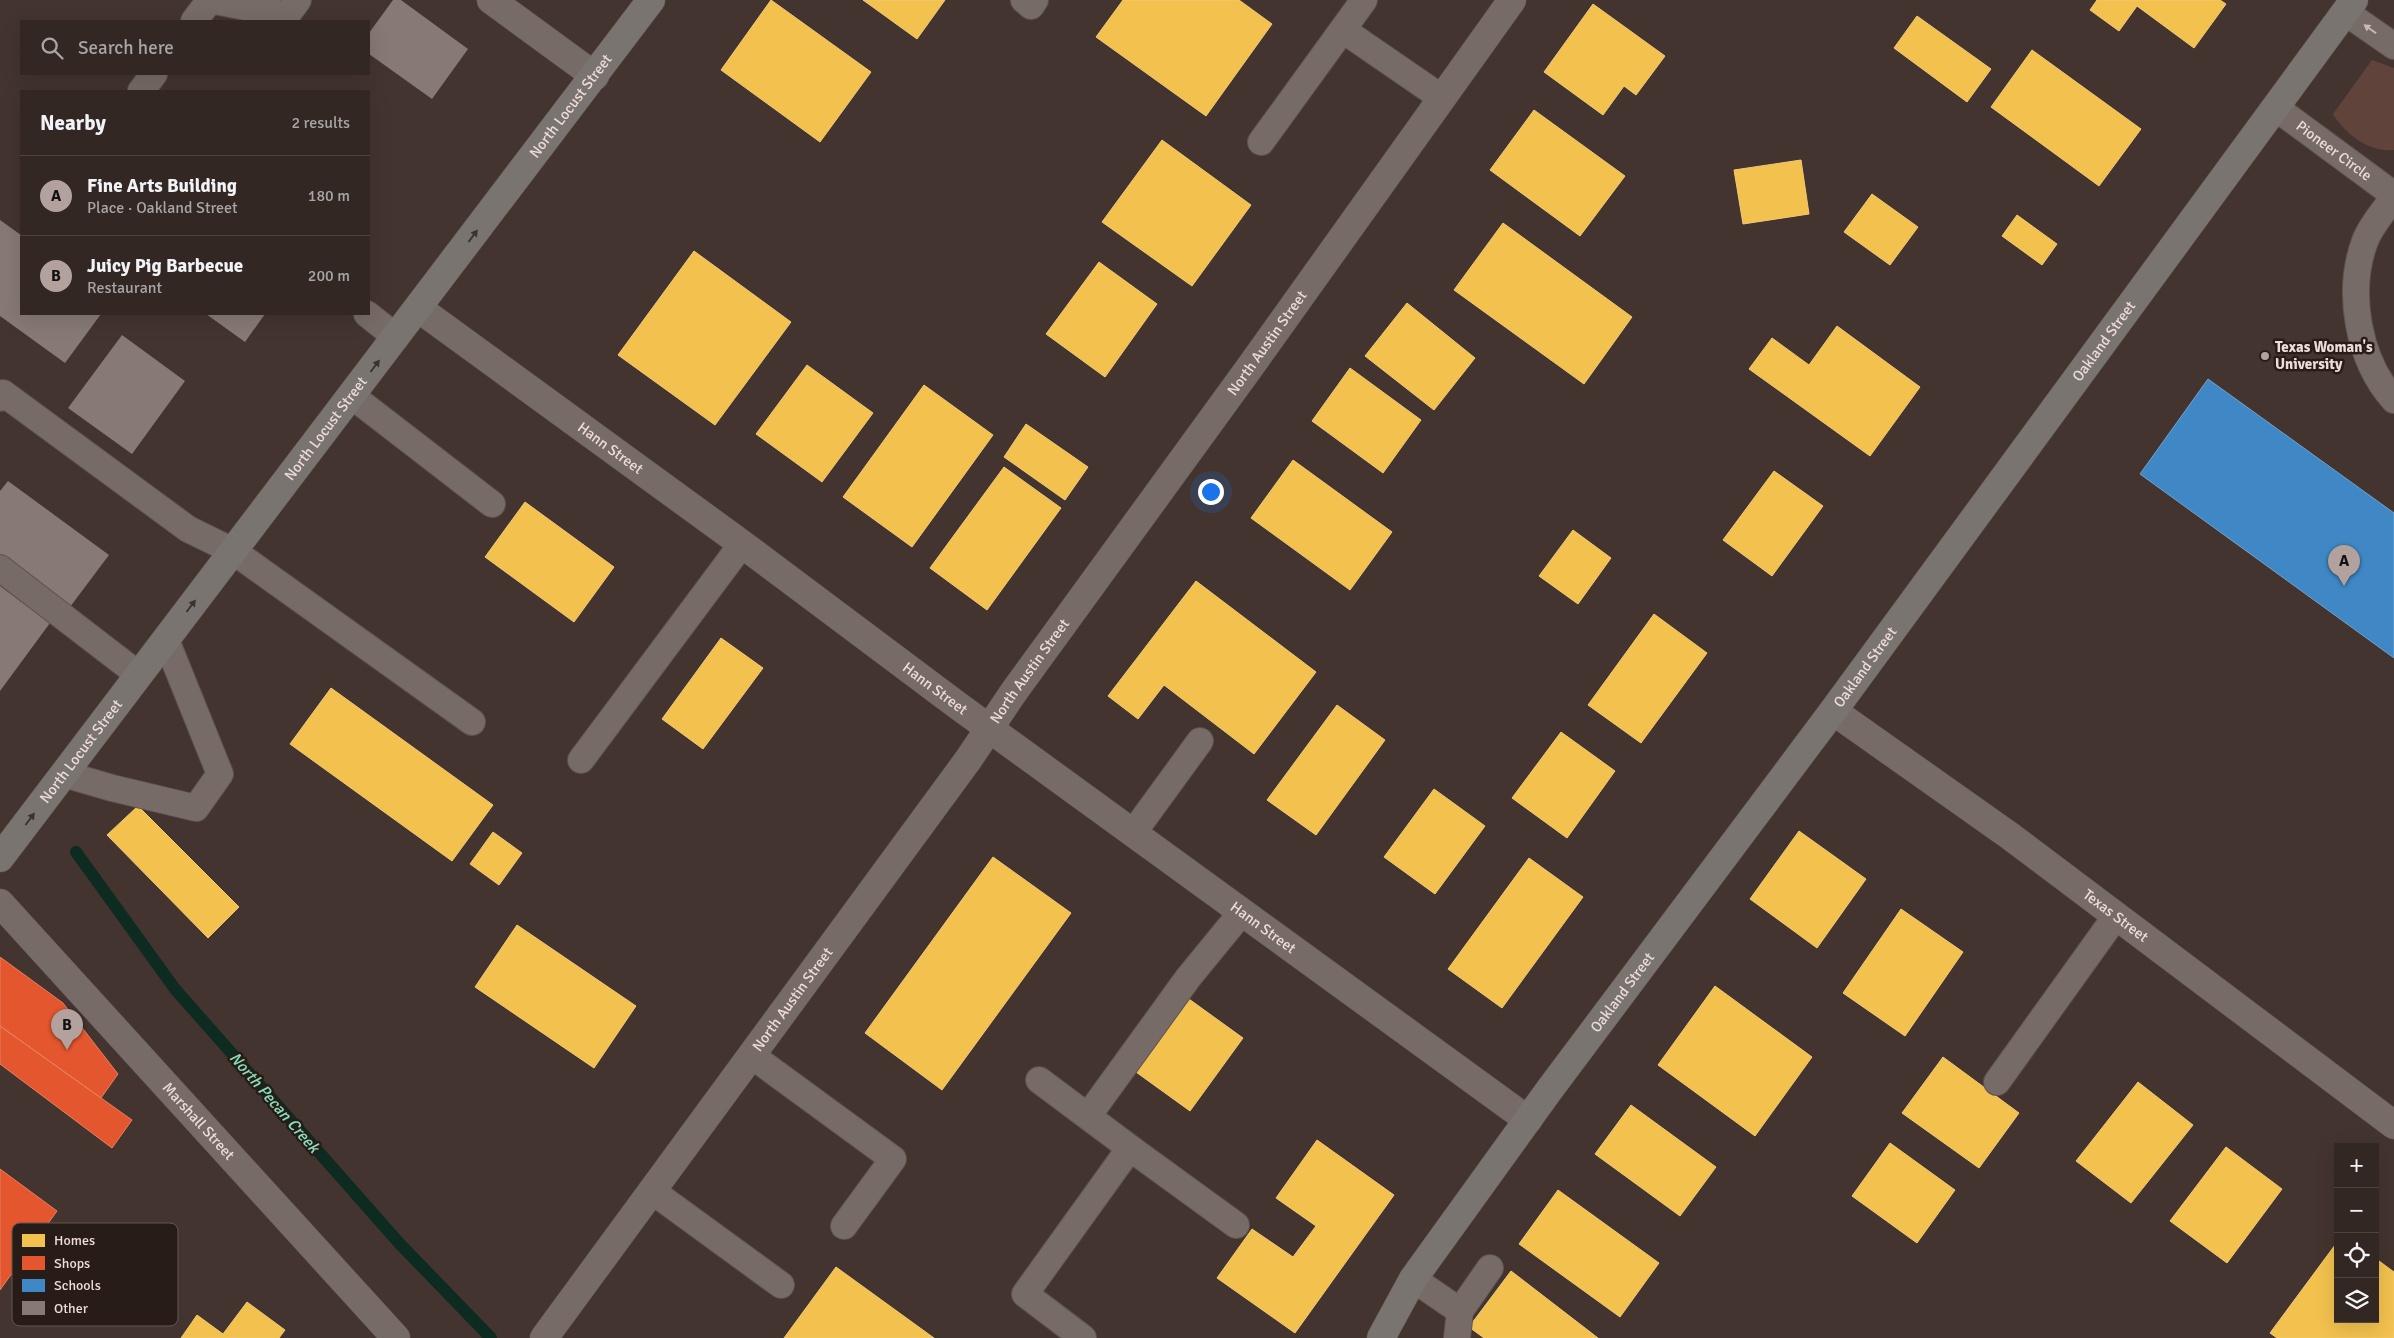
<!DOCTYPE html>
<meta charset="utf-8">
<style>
:root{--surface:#322723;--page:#3d3330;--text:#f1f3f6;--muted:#a8a5a6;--line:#4d4441;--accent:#b2a19c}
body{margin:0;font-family:Signika,sans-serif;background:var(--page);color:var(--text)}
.controls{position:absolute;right:15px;bottom:15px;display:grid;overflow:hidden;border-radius:0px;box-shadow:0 5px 20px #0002}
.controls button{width:45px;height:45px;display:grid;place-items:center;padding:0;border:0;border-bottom:1px solid var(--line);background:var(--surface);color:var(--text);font:25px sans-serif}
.you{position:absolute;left:1210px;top:491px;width:18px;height:18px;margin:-12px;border:4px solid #fff;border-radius:50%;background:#1a73e8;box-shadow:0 0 0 8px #1a73e833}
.badge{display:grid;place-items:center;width:32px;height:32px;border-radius:50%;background:var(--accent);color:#111;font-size:16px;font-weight:700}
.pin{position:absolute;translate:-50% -41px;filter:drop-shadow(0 1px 2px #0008)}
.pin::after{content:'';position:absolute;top:26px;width:18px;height:15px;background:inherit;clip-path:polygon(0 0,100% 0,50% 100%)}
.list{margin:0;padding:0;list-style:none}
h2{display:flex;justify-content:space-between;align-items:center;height:65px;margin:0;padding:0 20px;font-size:21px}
h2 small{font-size:16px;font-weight:400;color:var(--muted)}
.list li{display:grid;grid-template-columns:32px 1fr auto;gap:15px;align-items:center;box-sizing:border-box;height:80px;padding:0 20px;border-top:1px solid var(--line)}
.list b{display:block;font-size:19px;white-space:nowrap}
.list p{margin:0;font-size:16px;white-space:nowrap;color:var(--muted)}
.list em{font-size:16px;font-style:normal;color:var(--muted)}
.icon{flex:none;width:28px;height:28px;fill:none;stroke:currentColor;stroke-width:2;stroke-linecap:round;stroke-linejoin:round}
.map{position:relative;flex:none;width:2394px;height:1338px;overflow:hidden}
.search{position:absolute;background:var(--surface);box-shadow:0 5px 20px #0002;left:20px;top:20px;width:350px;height:55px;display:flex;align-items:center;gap:12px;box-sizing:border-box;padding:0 18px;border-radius:0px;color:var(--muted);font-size:19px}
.panel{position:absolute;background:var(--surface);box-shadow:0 5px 20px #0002;left:20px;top:90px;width:350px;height:225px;border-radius:0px}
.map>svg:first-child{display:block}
</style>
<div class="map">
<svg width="2394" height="1338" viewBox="0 0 2394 1338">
<rect width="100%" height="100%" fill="#43342f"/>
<!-- green -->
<path fill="#60443b" d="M 2372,60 L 2394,68 L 2394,150 C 2370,153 2345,134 2333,114 Z"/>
<!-- homes -->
<path fill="#f2c14e" stroke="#f1c977" d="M 771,0 L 871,72 L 820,142 L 721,70 Z
M 863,0 L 945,0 L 917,39 Z
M 1123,0 L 1239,0 L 1272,24 L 1206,116 L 1096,37 Z
M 2097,0 L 2220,0 L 2226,4 L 2194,48 L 2137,6 L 2119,31 L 2090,10 Z
M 1593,4 L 1665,56 L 1636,95 L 1624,86 L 1603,115 L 1544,72 Z
M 1917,16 L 1991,69 L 1967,102 L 1894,48 Z
M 2032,50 L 2141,129 L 2099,186 L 1991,107 Z
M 1534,110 L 1625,176 L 1580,236 L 1490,170 Z
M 1162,140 L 1251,205 L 1192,286 L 1102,222 Z
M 1801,160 L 1809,214 L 1743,224 L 1734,170 Z
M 1872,194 L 1918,227 L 1890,265 L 1844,232 Z
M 2017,215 L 2057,244 L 2042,265 L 2002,236 Z
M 1503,223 L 1632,317 L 1584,384 L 1454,290 Z
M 694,251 L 791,322 L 715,425 L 618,355 Z
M 1099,262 L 1157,304 L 1105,377 L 1046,334 Z
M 1407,303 L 1475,358 L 1434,410 L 1365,356 Z
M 1837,326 L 1920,387 L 1870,456 L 1749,369 L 1772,338 L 1809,365 Z
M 807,365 L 873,413 L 822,482 L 756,434 Z
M 1350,368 L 1421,420 L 1383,473 L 1312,421 Z
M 924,385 L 993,435 L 912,547 L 843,497 Z
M 1026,424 L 1088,467 L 1065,500 L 1004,457 Z
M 1293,460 L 1392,532 L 1350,590 L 1251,518 Z
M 1004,467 L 1061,508 L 987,610 L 930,568 Z
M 1774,471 L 1823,506 L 1772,576 L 1723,540 Z
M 525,502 L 614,567 L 574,622 L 485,557 Z
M 1573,530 L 1611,558 L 1578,604 L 1539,576 Z
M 1196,581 L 1316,672 L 1254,754 L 1164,685 L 1138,719 L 1108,696 Z
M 1654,614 L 1707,653 L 1641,743 L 1588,705 Z
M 721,638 L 763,668 L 703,749 L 662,719 Z
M 331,688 L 493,805 L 452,861 L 290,744 Z
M 1337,705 L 1385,740 L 1316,835 L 1267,800 Z
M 1561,732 L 1615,771 L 1567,838 L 1512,798 Z
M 1434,789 L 1485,826 L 1435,894 L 1384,857 Z
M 138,806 L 239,907 L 208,938 L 107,835 Z
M 1799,831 L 1866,879 L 1817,948 L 1750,899 Z
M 493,832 L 522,853 L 499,885 L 470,864 Z
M 993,857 L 1071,913 L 942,1090 L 865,1033 Z
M 1529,858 L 1583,897 L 1502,1008 L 1448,969 Z
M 1901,909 L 1963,952 L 1905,1036 L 1843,993 Z
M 517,925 L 636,1006 L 594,1068 L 475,987 Z
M 1715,986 L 1812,1057 L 1755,1136 L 1658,1065 Z
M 1182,994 L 1243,1038 L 1190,1111 L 1129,1067 Z
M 1943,1057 L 2019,1113 L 1979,1168 L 1902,1113 Z
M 2138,1082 L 2193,1125 L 2131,1203 L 2076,1161 Z
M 1631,1105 L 1716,1167 L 1680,1216 L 1595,1154 Z
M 1317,1140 L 1394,1195 L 1295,1333 L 1217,1278 L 1252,1229 L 1293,1257 L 1316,1226 L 1276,1198 Z
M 1890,1143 L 1955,1190 L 1917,1243 L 1852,1196 Z
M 2226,1147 L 2282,1189 L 2227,1263 L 2170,1221 Z
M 1558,1190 L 1659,1263 L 1620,1317 L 1519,1244 Z
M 2338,1241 L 2338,1319 L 2375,1319 L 2375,1258 L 2394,1272 L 2394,1338 L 2277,1338 L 2270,1333 Z
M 836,1267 L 934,1338 L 784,1338 Z
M 1511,1271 L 1598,1338 L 1484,1338 L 1469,1327 Z
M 247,1302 L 285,1330 L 279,1338 L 181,1338 L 197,1315 L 223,1334 Z"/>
<!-- shops -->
<path fill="#e4572e" stroke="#e77f61" d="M 0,957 L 63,1003 L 118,1074 L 101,1098 L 0,1026 Z
M 0,1026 L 132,1120 L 112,1148 L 0,1064 Z
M 0,1169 L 57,1211 L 0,1290 Z"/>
<!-- schools -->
<path fill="#3f88c5" stroke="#74a1ca" d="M 2208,379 L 2394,513 L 2394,658 L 2140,474 Z"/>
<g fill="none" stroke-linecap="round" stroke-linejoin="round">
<!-- stream -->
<path stroke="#0d2b20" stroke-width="12" d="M 76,852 L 175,989 L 399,1243 L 491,1338"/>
</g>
<!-- building -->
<path fill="#877a76" d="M 393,0 L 401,0 L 468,49 L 432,99 L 369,54 L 369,33 Z
M 0,220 L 21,235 L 21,314 L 101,314 L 65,363 L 0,316 Z
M 206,314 L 265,314 L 245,342 Z
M 122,335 L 185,381 L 132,454 L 68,408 Z
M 8,481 L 109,555 L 70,607 L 0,556 L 0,491 Z
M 0,586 L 50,623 L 0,691 Z"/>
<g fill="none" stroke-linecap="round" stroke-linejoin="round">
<defs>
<g id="lane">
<path d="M 1024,0 L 1031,6 L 1035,0"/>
<path d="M 2345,12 L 2394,46"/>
<path d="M 194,21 L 210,0 L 287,15 L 298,0"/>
<path d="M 1343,30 L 1442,98"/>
<path d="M 141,91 L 154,74"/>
<path id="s1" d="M 2276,108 L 2394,195"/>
<path d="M 1261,142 L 1364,0"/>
<path d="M 2394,197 C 2384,211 2371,225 2365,241 C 2346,292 2358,360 2394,400"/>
<path d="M 367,314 L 396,337"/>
<path d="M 352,396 L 492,504"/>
<path d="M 0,398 L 3,393 L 188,529 L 233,551 L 472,722"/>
<path d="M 0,568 L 139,675"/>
<path d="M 581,760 L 742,544"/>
<path d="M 64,774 L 112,788 L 196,808 L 220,774 L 166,640"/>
<path d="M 1133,833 L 1200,741"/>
<path d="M 751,1055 L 893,1159 L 844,1226"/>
<path d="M 1039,1080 L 1130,1148 L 1025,1294 L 1083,1338"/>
<path d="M 1997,1082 L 2116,916"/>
<path d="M 1088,1116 L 1188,978 L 1242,912"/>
<path d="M 1130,1148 L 1236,1225"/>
<path d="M 652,1191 L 781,1285"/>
<path d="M 1413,1279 L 1460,1311 L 1457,1338"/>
<path d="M 1460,1311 L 1490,1268"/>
</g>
<g id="street">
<path d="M 491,0 L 595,76"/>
<path id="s2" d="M 418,308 L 742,544 L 957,705 L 1528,1120"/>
<path id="s3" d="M 1833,711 L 2010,836 L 2394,1125"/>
<path id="s4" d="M 0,903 L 396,1338"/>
<path id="s5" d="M 544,1338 L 968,760 L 1013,693 L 1250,367 L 1512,0"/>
</g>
<g id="secondary">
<path id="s6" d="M 0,858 L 651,0"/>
<path id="s7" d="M 1381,1338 L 1413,1279 L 1550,1089 L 1833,711 L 2354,0"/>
</g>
</defs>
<!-- lane casing -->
<use href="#lane" stroke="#5f524e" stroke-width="28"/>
<!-- street casing -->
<use href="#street" stroke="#5f524e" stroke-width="29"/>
<!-- secondary casing -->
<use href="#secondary" stroke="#5f524e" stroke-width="29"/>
<!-- lane -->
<use href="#lane" stroke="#776b67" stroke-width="26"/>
<!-- street -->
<use href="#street" stroke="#776b67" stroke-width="28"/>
<!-- secondary -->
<use href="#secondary" stroke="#79746f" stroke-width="28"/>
</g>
<!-- one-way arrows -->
<defs><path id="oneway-solid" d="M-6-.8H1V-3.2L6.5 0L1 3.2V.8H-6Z" transform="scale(1.25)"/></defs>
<use fill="#cabab5" href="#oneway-solid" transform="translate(2370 29) rotate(-145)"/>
<g fill="#3c322e">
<use href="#oneway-solid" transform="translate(473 236) rotate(-53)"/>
<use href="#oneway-solid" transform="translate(375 366) rotate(-53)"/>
<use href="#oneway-solid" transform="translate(191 606) rotate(-53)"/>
<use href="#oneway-solid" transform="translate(30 819) rotate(-53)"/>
</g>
<!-- markers -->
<circle fill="#b2a19c" stroke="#281c18" stroke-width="2" cx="2265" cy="356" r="5"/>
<g text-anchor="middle" stroke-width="5" stroke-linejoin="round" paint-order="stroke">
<!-- street labels -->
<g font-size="15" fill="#eedcd7" stroke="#281c18">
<text dy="5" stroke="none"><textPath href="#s6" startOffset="944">North Locust Street</textPath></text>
<text dy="5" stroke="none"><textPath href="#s1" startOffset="72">Pioneer Circle</textPath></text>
<text dy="5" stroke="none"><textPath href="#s7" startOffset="1232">Oakland Street</textPath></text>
<text dy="5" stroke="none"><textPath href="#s5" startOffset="1230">North Austin Street</textPath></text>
<text dy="5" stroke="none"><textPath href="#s6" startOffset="539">North Locust Street</textPath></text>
<text dy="5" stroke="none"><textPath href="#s2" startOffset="238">Hann Street</textPath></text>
<text dy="5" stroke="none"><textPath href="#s7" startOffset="828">Oakland Street</textPath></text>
<text dy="5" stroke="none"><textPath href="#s5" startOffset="825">North Austin Street</textPath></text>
<text dy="5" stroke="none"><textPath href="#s2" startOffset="642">Hann Street</textPath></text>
<text dy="5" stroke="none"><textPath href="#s6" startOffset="134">North Locust Street</textPath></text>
<text dy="5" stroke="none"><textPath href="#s3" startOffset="349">Texas Street</textPath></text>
<text dy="5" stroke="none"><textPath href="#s2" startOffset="1048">Hann Street</textPath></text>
<text dy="5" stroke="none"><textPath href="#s7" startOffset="422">Oakland Street</textPath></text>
<text dy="5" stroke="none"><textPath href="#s5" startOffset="420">North Austin Street</textPath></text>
<text dy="5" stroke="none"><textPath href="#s4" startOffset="295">Marshall Street</textPath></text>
</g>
<!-- poi labels -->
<g font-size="15" font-weight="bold" fill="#eedcd7" stroke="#281c18" text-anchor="start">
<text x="2275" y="352">Texas Woman's<tspan x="2275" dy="17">University</tspan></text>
</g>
<!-- water labels -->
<g font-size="16" font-style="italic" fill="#85e2be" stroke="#281c18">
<text transform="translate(275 1102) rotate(49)" y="6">North Pecan Creek</text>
</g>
</g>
<!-- legend -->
<rect x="12" y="1223" width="166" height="103" rx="8" fill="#281c18" stroke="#635651" stroke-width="1"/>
<rect x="22" y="1234" width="23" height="13" fill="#f2c14e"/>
<rect x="22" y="1256" width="23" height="14" fill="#e4572e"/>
<rect x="22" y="1279" width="23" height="13" fill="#3f88c5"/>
<rect x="22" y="1301" width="23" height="14" fill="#877a76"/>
<g font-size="14" fill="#eedcd7">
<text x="54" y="1245">Homes</text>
<text x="54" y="1268">Shops</text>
<text x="54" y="1290">Schools</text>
<text x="54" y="1313">Other</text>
</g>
</svg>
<div class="controls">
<button>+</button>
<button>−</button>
<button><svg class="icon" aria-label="locate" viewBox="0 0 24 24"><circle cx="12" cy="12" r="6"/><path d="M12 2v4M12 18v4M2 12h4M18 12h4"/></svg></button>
<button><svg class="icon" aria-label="layers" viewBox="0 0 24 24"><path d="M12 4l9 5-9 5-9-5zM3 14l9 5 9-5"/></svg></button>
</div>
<div class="you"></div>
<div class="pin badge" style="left:2344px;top:586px">A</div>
<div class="pin badge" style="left:67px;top:1050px">B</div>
<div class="search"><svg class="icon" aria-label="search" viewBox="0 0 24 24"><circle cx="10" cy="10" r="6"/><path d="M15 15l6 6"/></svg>Search here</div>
<section class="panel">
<h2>Nearby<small>2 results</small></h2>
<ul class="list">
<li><span class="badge">A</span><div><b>Fine Arts Building</b><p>Place · Oakland Street</p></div><em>180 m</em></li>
<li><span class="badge">B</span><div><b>Juicy Pig Barbecue</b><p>Restaurant</p></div><em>200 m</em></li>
</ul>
</section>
</div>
